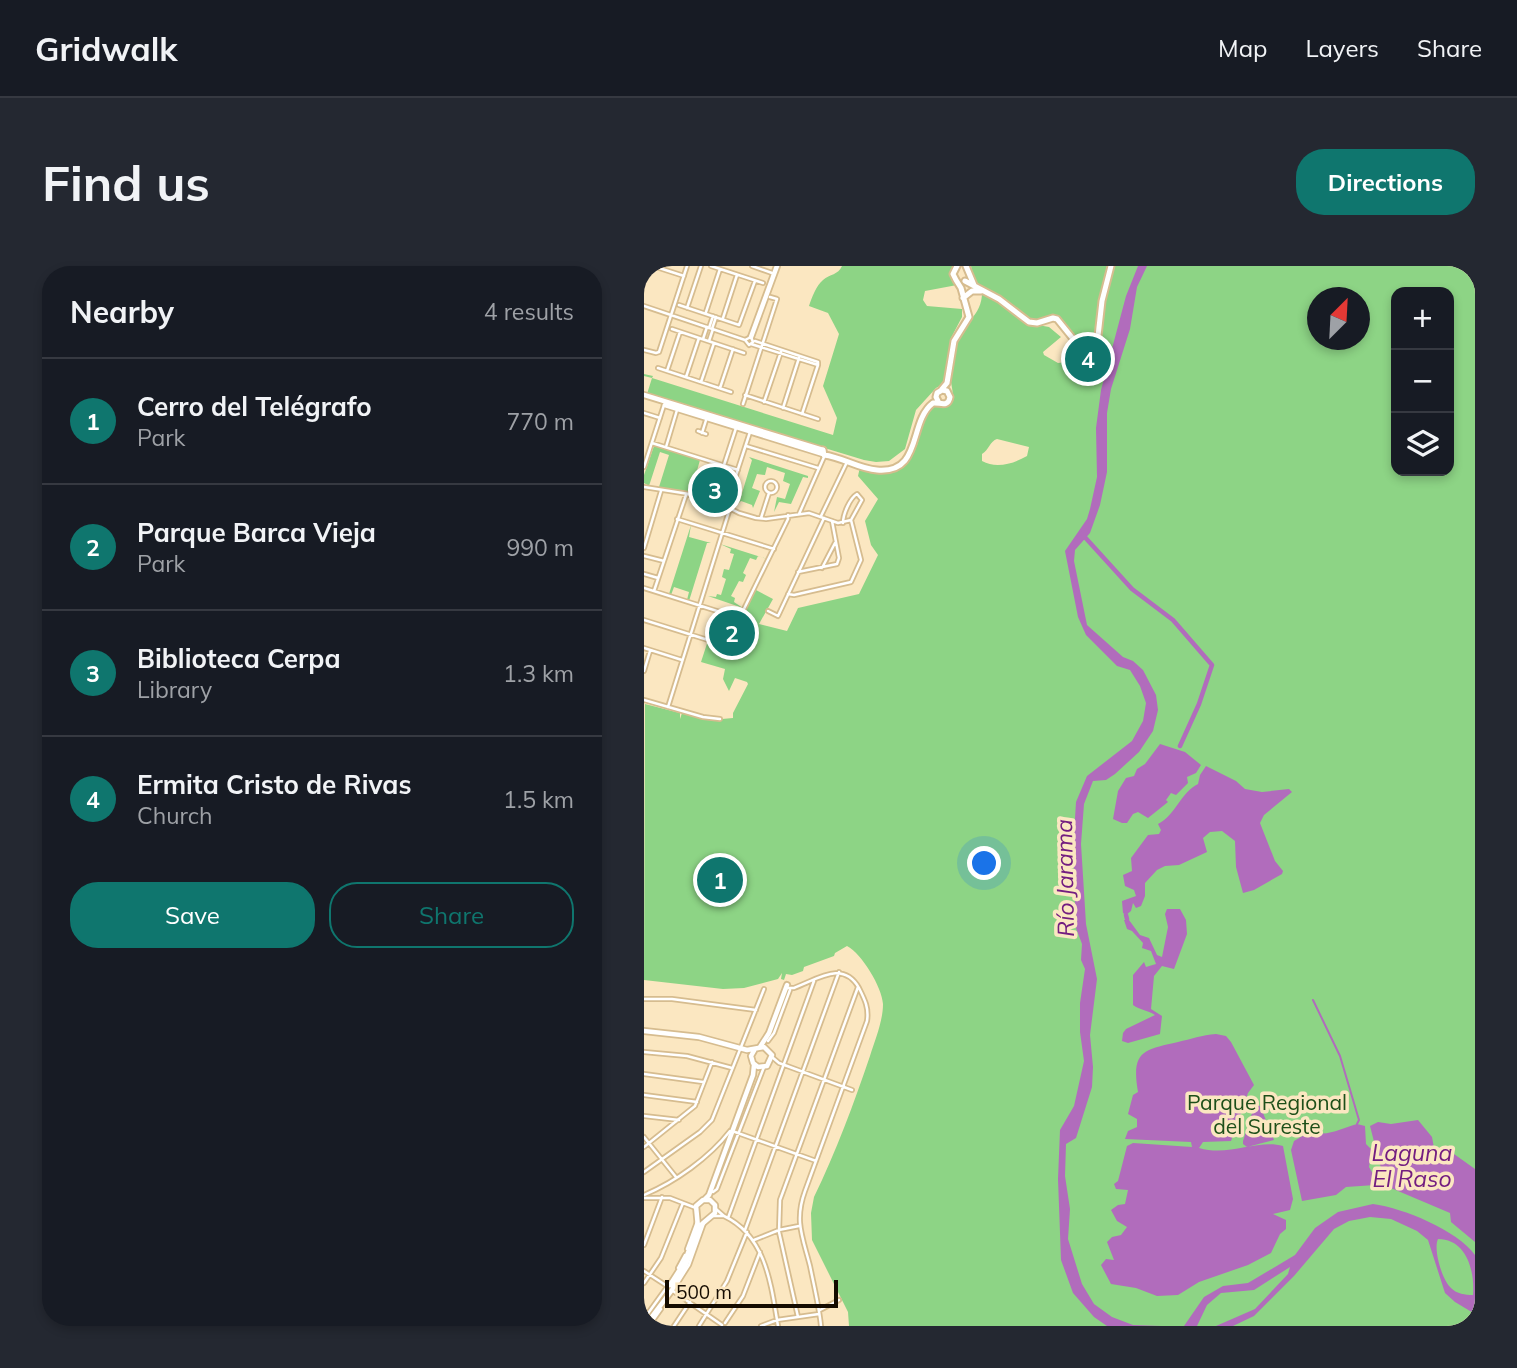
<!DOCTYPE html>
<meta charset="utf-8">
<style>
:root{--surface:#171b24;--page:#242831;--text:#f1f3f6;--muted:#9ea1a6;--line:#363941;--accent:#0f766e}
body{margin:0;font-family:Mulish,sans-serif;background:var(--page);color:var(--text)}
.controls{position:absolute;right:21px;top:21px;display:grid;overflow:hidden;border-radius:14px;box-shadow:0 4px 10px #0003}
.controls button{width:63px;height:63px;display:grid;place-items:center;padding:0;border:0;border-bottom:2px solid var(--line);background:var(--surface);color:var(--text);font:35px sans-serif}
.compass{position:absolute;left:663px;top:21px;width:63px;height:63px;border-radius:50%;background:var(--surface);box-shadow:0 4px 10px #0003;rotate:24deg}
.scale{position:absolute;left:21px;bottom:18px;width:173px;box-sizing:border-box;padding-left:7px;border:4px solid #140b00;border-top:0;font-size:19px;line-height:24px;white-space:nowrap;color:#140b00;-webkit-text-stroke:5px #fbe7c1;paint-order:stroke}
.you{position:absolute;left:341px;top:598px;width:24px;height:24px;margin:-18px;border:5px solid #fff;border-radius:50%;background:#1a73e8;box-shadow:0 0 0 10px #1a73e833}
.badge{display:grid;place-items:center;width:46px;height:46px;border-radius:50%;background:var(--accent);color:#fff;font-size:23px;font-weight:700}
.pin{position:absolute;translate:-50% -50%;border:4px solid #fff;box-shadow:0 2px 7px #0006}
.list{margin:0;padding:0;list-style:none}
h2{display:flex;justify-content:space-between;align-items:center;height:91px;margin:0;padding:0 28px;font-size:30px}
h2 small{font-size:23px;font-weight:400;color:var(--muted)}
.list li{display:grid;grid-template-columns:46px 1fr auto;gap:21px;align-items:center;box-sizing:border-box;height:126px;padding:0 28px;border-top:2px solid var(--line)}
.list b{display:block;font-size:26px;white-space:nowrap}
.list p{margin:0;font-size:23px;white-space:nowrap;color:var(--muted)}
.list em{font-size:23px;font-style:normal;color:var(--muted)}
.actions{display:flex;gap:14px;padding:21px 28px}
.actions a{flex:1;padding:16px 0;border:2px solid var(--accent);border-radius:28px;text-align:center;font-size:24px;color:var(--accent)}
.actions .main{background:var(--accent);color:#fff}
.icon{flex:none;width:38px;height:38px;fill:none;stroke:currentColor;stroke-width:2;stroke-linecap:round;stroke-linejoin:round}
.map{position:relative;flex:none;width:831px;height:1060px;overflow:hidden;border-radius:28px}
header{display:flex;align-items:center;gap:42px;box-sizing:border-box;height:98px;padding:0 35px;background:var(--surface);border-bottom:2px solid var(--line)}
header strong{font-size:33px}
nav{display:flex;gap:38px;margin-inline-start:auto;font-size:24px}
.intro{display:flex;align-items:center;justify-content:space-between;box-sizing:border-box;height:168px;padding:0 42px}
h1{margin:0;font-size:49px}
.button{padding:18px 32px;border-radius:28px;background:var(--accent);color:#fff;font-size:24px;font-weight:700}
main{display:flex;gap:42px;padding:0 42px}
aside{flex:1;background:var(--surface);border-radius:28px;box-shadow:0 4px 10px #0003}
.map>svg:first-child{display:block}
</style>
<header>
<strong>Gridwalk</strong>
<nav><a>Map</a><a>Layers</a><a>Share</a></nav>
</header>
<div class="intro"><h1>Find us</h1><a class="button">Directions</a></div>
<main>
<aside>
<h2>Nearby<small>4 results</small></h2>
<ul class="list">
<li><span class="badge">1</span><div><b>Cerro del Telégrafo</b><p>Park</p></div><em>770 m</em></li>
<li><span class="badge">2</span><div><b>Parque Barca Vieja</b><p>Park</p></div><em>990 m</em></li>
<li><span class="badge">3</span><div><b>Biblioteca Cerpa</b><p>Library</p></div><em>1.3 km</em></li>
<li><span class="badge">4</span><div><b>Ermita Cristo de Rivas</b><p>Church</p></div><em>1.5 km</em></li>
</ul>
<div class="actions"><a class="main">Save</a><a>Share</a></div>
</aside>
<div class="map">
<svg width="831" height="1060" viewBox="0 0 831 1060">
<rect width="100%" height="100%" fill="#fbe7c1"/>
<!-- green -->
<path fill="#8dd485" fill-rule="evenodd" d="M 198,0 L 309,0 L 306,8 L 313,19 L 281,25 L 279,34 L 283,40 L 318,43 L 318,51 L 307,72 L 299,118 L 292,122 L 272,144 L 261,183 L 245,195 L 232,196 L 220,194 L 3,128 L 8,112 L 0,110 L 0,108 L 9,110 L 8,112 L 189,169 L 193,152 L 179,120 L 195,68 L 184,47 L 165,40 C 168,31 172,20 179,14 C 186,8 194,9 198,0 Z
M 327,0 L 831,0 L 831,1060 L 205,1060 L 204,1046 L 168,974 L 167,947 L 170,931 C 192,886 210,837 226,790 C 231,774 239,755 239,738 C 238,721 218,688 203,680 L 191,687 L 190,690 L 160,701 L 159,705 L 148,709 L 142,708 L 140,714 L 137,713 L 138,707 L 134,713 L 100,722 L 79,723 L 0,714 L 1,438 L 36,447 L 36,453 L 38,447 L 67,454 L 89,452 L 89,447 L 104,418 L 103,416 L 91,412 L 85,425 L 79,413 L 81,403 L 57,396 L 73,347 L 91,351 L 98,350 L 112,324 L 129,333 L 115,358 L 143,365 L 154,342 L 215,328 L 234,289 L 227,279 L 221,255 L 234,233 L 214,210 L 216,201 C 239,212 264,205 273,179 C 277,168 277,157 282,147 C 289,135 306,143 308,133 C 310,127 307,118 306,111 C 305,102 307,88 310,79 C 318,56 340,51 338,22 L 329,12 ZM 752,26 L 805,26 L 805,205 L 752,205 ZM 674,32 L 716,32 L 716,74 L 674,74 ZM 414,52 L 434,74 L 443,78 L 444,87 L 455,89 L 449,115 L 423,96 L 414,97 L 400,89 L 399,86 L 417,71 L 405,61 L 394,59 ZM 353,173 L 385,181 L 383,190 C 369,198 352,203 338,195 L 338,188 C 345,184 346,175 353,173 Z
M 10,180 L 56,194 L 47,226 L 15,221 L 25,189 L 16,186 L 5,220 L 0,217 L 0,209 Z
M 105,191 L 164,210 L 164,212 L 159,211 L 147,238 L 135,236 L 130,246 L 133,231 L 141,233 L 146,218 L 139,215 L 141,207 L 123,201 L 121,209 L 113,208 L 108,222 L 116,225 L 109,242 L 108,239 L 97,235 L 95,237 L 108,194 Z
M 47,259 L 45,271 L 67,277 L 63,277 L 45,335 L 43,334 L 45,326 L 30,321 L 27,329 L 25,328 Z
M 76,278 L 123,293 L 114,290 L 112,294 L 106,292 L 99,307 L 102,309 L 99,316 L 95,315 L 87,330 L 91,332 L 90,336 L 99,342 L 64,330 L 72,331 L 73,328 L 77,329 L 82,313 L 78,311 L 80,303 L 85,304 L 90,288 L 86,287 L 87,283 Z"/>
<!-- water -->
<path fill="#b16cbc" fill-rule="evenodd" d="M 494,0 L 503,0 L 493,21 L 486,63 L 467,123 L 463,147 L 463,206 L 456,239 L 446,267 L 431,284 L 430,295 L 443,359 L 479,391 L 489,395 L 499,404 L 512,429 L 514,444 L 509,465 L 495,486 L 471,508 L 462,514 L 449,515 L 440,538 L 437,578 L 442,658 L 453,713 L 446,769 L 449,801 L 448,821 L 432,872 L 422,878 L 421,910 L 426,943 L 424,973 L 438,1018 L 450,1038 L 468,1051 L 489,1059 L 517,1060 L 463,1060 L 450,1051 L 429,1027 L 417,994 L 414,913 L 416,864 L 430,840 L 440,795 L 436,766 L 436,737 L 441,703 L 437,694 L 438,678 L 432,662 L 429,585 L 432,536 L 443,510 L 488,475 L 499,455 L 502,437 L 496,420 L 486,404 L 473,400 L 442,369 L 434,351 L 421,285 L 443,253 L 446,243 L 453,211 L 452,162 L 457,124 L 482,30 Z
M 516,478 L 541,486 L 557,499 L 552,507 L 543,511 L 544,517 L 532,529 L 527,527 L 522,534 L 524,536 L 504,552 L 494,546 L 489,548 L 483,557 L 478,557 L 469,553 L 474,525 L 482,512 L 490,510 L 493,503 L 501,498 Z
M 562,500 L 592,515 L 601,523 L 618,526 L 645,523 L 648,526 L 620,549 L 616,557 L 631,595 L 639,605 L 638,608 L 610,624 L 599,627 L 592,601 L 591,575 L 578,565 L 566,566 L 559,572 L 563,586 L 535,599 L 521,600 L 513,604 L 501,617 L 501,630 L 497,640 L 492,642 L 489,637 L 487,645 L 482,649 L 479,647 L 478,635 L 492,630 L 490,624 L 481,620 L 479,609 L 488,605 L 487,592 L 504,569 L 515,568 L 517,564 L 514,558 C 531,550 537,526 554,518 L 556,509 Z
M 523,643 L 536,643 L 542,654 L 543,668 L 530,703 L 518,700 L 510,710 L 507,743 L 518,750 L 516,768 L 484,777 L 478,775 L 479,767 L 482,763 L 511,749 C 503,744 496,744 489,739 L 489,709 L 500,696 L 502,701 L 512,698 L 507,685 L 498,682 L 499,677 L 488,665 L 483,663 L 480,654 L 485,654 L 496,669 L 505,672 L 513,689 L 518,691 L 524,661 L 521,648 Z
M 572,768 L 582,770 L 587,776 L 610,819 L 604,827 L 587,875 L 559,876 L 555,882 C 585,891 614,873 639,880 L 649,933 L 646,944 L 629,948 L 642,954 L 642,963 L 636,968 L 627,987 L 604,999 L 555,1016 L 534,1029 L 513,1030 L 492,1022 L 467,1018 L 457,999 L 462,993 L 470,994 L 463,976 L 468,971 L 477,969 L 483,961 L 473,955 L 467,944 L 474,939 L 481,938 L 484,924 L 472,923 L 470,918 L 474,915 L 483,880 L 489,877 L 548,881 L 547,876 L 481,873 L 484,865 L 493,861 L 493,853 L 484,848 L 489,829 L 494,826 C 487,785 499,784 534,776 C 547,773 558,769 572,768 Z
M 612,835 L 617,842 L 630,874 L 603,881 L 599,878 L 599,875 Z
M 774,854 L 788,871 L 790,882 L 810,888 L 831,903 L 831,976 L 807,956 L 806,947 L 747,922 L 736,899 L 726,860 L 734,856 L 747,858 Z
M 713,858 L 721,860 L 722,878 L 728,884 L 725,901 L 732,913 L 731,919 L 702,921 L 692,929 L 658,935 L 647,884 L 650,875 L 667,865 C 682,872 698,862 713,858 Z
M 729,938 C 759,942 813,964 831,989 L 831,1048 L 811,1036 L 801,1027 L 784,974 L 773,965 L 747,953 L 726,951 L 705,955 L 690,963 L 650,1010 L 610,1050 L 589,1060 L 572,1060 L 611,1043 L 644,1008 L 646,1001 L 610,1024 L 577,1027 L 563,1039 L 553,1060 L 540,1060 L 560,1031 L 579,1020 L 604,1017 L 651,989 L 671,962 L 694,946 ZM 794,973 C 822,973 831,1004 829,1029 C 821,1029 813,1028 807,1022 C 798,1014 789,983 794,973 Z"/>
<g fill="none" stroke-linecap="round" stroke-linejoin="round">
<!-- stream -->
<path stroke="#b16cbc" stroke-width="2" d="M 669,734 L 696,790 L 715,854 L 713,858"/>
<!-- river -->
<path stroke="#b16cbc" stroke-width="4.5" d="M 438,268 L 488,323 L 529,354 L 568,399 L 555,438 L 536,480
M 482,649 L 483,653"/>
<defs>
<path id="minor" d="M 9,0 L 40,10
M 67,0 L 119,17
M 108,0 L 128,7
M 35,39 L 95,59 L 111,15
M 0,40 L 101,74 L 105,79 L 109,76 L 107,71 L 101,74
M 43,42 L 57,0
M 62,46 L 76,3
M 79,52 L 93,9
M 65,62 L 69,50
M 28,63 L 100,87
M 68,63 L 72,51
M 59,73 L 63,61
M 65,75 L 69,63
M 111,75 L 174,96 L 174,99
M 107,78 L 174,99
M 0,84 L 12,87 L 15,86 L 43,0
M 14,102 L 87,126
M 23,105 L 36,66
M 42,111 L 55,72
M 57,116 L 70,77
M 76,122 L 89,83
M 101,129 L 174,153
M 120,136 L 137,86
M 99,138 L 133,33 L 126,31
M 139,142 L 155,92
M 0,147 L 16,152
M 158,148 L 174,99
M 54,165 L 62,168
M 58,167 L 63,151
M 8,177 L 94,204
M 102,180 L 174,202
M 22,181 L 33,144
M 80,199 L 92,162
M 0,201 L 20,139
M121 221a6 6 0 1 1 12 0a6 6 0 1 1-12 0Z
M 0,221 L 64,231 L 95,247 L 112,252 L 122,253 L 165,247 L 194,257 L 207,254
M 82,240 L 106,166
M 155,248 L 180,191
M 177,250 L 203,196
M 117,252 L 125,227
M 33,253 L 130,283
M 199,257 C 199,248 206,232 213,228 L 218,234 L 207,254
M 0,282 L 17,225
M 0,290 L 20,295
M 178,302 L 191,277
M 154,306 L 193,298 L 195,292 L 188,255
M 0,308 L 14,312
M 0,322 L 92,351 L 97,349 L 144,253 L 144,249
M 10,325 L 42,229
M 144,328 L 150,329 L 207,316 L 217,294 L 207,254
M 124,345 L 134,350 L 180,252
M 0,354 L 64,374
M 0,382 L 38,394
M 0,405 L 6,385
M 0,434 L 59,451 L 76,453
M 24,441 L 86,242
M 143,722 L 150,722 C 174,713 199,694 215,722 C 221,734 225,742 223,755 L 161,925 C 150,955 159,972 166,1000 C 170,1020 175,1040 177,1060
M 0,733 L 28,733 L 112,744
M 124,775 L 130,767 L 146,724
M 0,786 L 43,790 L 88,802
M 128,791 L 135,797 L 208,824
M 0,808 L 59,816
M 0,829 L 53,836
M 0,850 L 35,854
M 91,866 L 172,895
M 0,871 L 32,911
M 0,881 L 51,840 L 68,796
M 0,906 L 56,866 L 68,854 L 120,723
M 69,926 L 73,923 L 120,801
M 0,929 C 31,916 65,892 86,865
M 0,932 L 26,932 L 52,942
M 69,950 L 80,950 L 72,943
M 80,950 C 122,970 127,1018 134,1060
M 84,952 L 170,715
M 101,964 L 195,706
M 110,974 L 135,964 L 155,960
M 0,979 L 18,931
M 43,983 L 53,956
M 34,1002 L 41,989
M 0,1005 L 23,1020
M 0,1017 L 17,992 L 39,937
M 33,1018 L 45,999 L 60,957
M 29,1025 L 78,1059
M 176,1044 L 195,1034
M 154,1051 L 135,966 L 136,934 L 214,721
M 0,1053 L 23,1021
M 81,1057 L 99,1030 L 116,986
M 5,1060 L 17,1043
M 30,1060 L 46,1036
M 55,1060 L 83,1015 L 103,966
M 117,1060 L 133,1054 L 175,1048"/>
<path id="tertiary" d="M 0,2 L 1,0
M 107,71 L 133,0
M 0,129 L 179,184
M 21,139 L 179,188
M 0,765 L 55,771 L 103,784 L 120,781 L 128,789 L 123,800 L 114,801 L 109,797 L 107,790 L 111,783
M 116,781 L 125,767 L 143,719
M 61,933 L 65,929 L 109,809 L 110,799
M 1,1060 L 28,1024 L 42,998 L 58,958 L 71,947 L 71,939 L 66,934 L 59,934 L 52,940 L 54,961 L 40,997 L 26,1019"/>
<path id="secondary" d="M 322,0 L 330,19
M 312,14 L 309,8 L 313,0
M 321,15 L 355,33 L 385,56 L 393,57 L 409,52 L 413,53 L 430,74 L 443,81 L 451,76 L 454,70 L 458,35 L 467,0
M 319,32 L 328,25 L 337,25
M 298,123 L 303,117 L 310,75 L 325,51 L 317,22 L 312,14
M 179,184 L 180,189 C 198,191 215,203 233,204 C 279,208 264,156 289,137 C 296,136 304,142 306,131 L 303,125 L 298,124 L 293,127 L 292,131 L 295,137"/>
</defs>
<!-- minor casing -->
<use href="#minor" stroke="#d6bc8f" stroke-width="6"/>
<!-- tertiary casing -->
<use href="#tertiary" stroke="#d6bc8f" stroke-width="8"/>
<!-- secondary casing -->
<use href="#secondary" stroke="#d6bc8f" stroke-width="9"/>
<!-- minor -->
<use href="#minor" stroke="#fff" stroke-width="2.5"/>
<!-- tertiary -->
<use href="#tertiary" stroke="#fff" stroke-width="4.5"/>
<!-- secondary -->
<use href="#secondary" stroke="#fff" stroke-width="5"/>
</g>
<g text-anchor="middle" stroke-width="7" stroke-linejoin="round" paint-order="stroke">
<!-- park labels -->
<g font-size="21" fill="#1d4f19" stroke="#fbe7c1">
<text x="623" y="844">Parque Regional<tspan x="623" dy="24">del Sureste</tspan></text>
</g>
<!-- water labels -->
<g font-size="23" font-style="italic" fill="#731d80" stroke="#fbe7c1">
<text transform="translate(421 612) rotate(-91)" y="8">Río Jarama</text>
<text x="768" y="895">Laguna<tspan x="768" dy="26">El Raso</tspan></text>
</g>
</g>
</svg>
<div class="controls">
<button>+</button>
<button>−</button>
<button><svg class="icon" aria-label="layers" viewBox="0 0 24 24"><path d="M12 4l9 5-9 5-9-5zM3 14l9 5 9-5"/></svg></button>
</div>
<svg class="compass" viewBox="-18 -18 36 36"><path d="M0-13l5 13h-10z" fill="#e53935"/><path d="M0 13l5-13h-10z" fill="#9ea1a6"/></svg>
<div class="scale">500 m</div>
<div class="you"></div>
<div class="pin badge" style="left:76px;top:614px">1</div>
<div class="pin badge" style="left:88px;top:367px">2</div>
<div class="pin badge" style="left:71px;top:224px">3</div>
<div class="pin badge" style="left:444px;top:93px">4</div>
</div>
</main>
